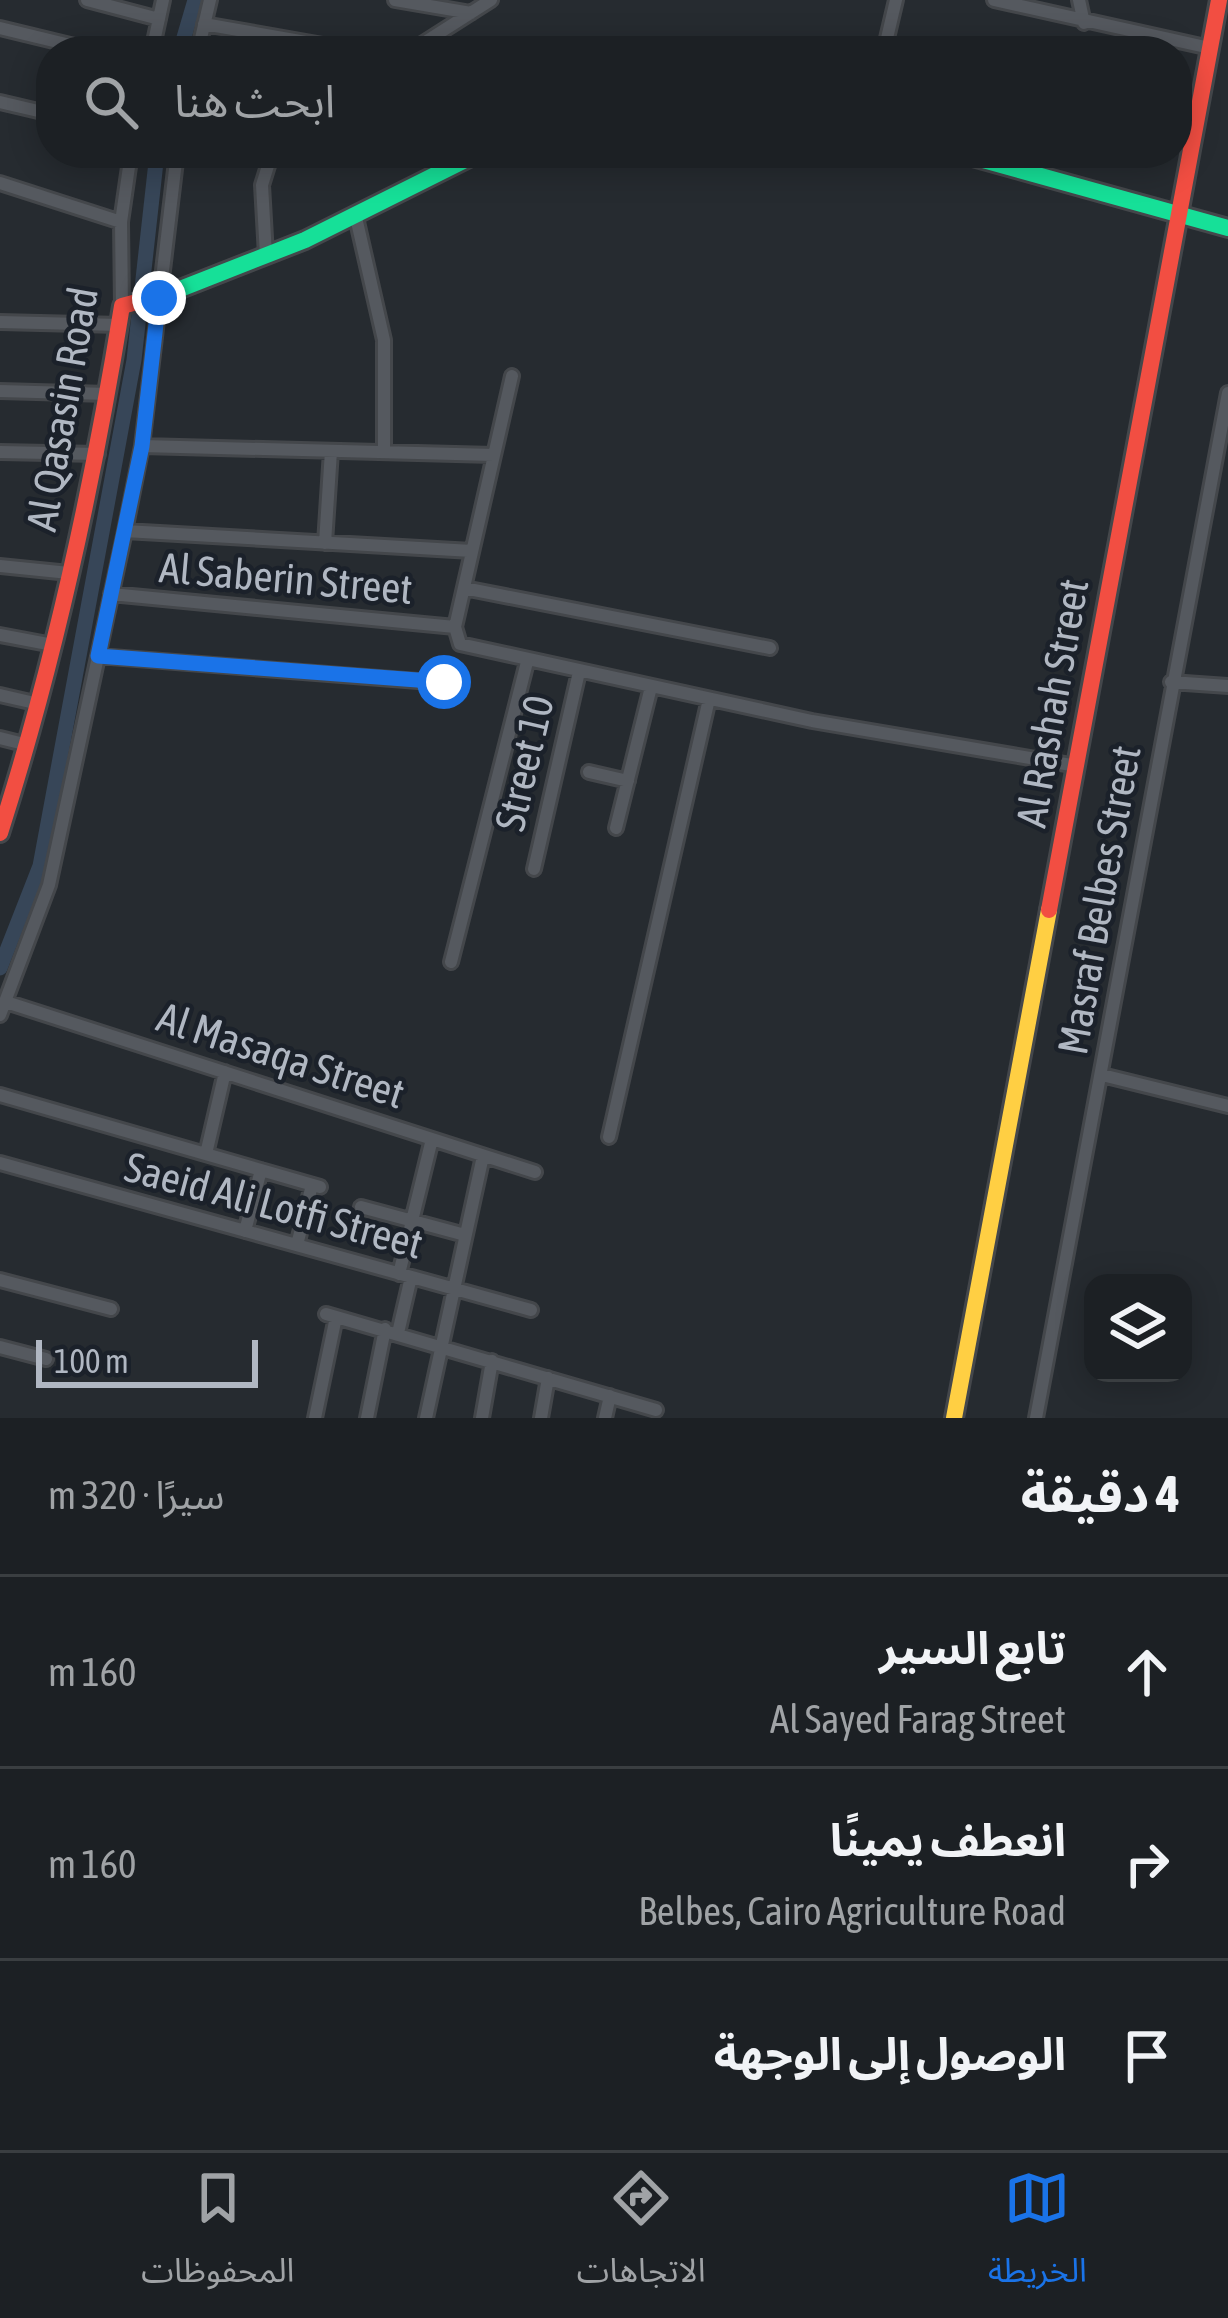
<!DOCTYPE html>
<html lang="ar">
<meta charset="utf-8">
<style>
:root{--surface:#1c2024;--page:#25282c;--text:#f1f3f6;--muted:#a0a3a6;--line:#3a3e41;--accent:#1a73e8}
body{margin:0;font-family:"Asap Condensed","Noto Sans Arabic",sans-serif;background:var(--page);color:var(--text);direction:rtl}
.controls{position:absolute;right:36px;bottom:36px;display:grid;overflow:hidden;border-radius:24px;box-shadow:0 6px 30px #0003}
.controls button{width:108px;height:108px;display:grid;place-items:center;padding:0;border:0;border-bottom:3px solid var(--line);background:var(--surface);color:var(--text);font:60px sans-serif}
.scale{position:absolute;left:36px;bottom:30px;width:222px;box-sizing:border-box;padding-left:12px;border:6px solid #b0b7c2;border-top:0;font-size:33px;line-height:42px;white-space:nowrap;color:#b0b7c2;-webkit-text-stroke:9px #1b212a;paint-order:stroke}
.stop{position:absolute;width:36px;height:36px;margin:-27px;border:9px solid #1a73e8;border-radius:50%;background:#fff}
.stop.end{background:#1a73e8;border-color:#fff;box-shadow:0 3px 12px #0008}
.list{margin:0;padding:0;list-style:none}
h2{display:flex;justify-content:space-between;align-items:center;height:156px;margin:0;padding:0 48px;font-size:51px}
h2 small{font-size:39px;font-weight:400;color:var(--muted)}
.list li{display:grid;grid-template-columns:78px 1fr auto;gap:36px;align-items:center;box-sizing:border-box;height:192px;padding:0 48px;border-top:3px solid var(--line)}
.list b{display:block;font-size:45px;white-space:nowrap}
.list p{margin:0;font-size:39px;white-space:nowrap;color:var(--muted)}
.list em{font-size:39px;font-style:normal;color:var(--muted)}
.icon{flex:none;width:66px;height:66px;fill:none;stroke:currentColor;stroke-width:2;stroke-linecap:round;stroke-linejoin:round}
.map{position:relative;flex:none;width:1228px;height:1418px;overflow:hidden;direction:ltr}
.search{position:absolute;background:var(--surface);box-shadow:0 6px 30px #0003;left:36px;right:36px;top:36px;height:132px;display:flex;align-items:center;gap:30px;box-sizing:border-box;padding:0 42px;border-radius:48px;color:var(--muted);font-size:45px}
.sheet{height:732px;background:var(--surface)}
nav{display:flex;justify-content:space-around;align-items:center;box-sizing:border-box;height:168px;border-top:3px solid var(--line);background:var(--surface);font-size:33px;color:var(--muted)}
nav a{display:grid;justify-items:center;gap:6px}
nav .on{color:var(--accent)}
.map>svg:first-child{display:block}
</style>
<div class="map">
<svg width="1228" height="1418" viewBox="0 0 1228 1418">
<rect width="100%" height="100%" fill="#262b30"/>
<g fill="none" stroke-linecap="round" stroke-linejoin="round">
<!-- canal -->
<path stroke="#374658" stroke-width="15" d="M 180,51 L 195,0
M 0,968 L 40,866 L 134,360 L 157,153"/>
<defs>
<path id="street" d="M 87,0 L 159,19
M 395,0 L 471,13
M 994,0 L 1210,48
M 1079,0 L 1084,23
M 204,24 L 357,51
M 0,28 L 95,51
M 152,51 L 163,0
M 198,51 L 210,0
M 411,51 L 491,0
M 884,51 L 896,0
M 0,102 L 51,114
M 0,183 L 121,222
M 355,213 L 384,340 L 384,452
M 266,255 L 262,185 L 272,153
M 122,306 L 121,222 L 131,153
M 0,322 L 120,325
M 512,376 L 455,627 L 460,644 L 812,721 L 1077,766
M 0,391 L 108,394
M 142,446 L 494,455
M 0,452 L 98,454
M 125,531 L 472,551
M 325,543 L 331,451
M 0,566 L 69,573
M 464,588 L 770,648
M 111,594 L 455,627
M 0,635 L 53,645
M 98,656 L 444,683
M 1171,682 L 1228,686
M 0,695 L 39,704
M 0,738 L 28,745
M 589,772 L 628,781
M 616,828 L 651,687
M 534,869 L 579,672
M 451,962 L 527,662
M 6,1002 L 535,1172
M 0,1015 L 49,885 L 125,531 L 142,446 L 177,153
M 1102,1075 L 1228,1106
M 0,1095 L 320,1187
M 609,1137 L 709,699
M 206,1154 L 225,1072
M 0,1163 L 531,1310
M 361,1207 L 465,1235
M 245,1231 L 261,1170
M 297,1245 L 312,1185
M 399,1274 L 432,1139
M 0,1280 L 111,1309
M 326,1314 L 656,1410
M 398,1333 L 411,1277
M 0,1347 L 46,1359
M 315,1418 L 336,1317
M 367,1418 L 385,1329
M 426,1418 L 483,1156
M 482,1418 L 492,1361
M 541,1418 L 548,1378
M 605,1418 L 610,1396
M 1036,1418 L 1228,393"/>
<path id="fast" d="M 958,153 L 1228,228
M 170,293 L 305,240 L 479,153"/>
<path id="slow" d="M 954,1418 L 1049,910"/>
<path id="jam" d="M 0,833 C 55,661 93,484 122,306 L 170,293
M 1049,910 L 1219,0"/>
</defs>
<!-- street casing -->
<use href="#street" stroke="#44474b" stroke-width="18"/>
<!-- fast casing -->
<use href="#fast" stroke="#44474b" stroke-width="22"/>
<!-- slow casing -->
<use href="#slow" stroke="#44474b" stroke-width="22"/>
<!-- jam casing -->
<use href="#jam" stroke="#44474b" stroke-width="22"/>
<!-- street -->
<use href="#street" stroke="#55595f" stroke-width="12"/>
<!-- fast -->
<use href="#fast" stroke="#16e098" stroke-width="16"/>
<!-- slow -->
<use href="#slow" stroke="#ffcf43" stroke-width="16"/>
<!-- jam -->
<use href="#jam" stroke="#f24e42" stroke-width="16"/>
</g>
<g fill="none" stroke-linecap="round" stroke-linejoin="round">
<!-- route -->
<path stroke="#1a73e8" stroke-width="15" d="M 159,298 L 142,446 L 98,656 L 444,682"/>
</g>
<g text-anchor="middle" stroke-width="9" stroke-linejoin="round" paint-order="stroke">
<!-- street labels -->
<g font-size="42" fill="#b0b7c2" stroke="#1b212a">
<text transform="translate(62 409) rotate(-80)" y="15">Al Qasasin Road</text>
<text transform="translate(286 578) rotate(5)" y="15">Al Saberin Street</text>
<text transform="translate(1052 703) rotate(-80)" y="15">Al Rashah Street</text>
<text transform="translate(524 763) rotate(-77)" y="15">Street 10</text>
<text transform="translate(1099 900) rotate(-80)" y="15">Masraf Belbes Street</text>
<text transform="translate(281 1055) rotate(18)" y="15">Al Masaqa Street</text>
<text transform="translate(274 1205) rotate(15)" y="15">Saeid Ali Lotfi Street</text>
</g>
</g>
</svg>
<div class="controls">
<button><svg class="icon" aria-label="layers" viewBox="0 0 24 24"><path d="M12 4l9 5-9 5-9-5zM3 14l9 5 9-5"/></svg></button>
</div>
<div class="scale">100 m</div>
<div class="stop" style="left:444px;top:682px"></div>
<div class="stop end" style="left:159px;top:298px"></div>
<div class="search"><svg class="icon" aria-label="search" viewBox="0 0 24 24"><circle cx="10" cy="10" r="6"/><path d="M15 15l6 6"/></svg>ابحث هنا</div>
</div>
<section class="sheet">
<h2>4 دقيقة<small>سيرًا · 320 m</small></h2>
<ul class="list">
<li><svg class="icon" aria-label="ahead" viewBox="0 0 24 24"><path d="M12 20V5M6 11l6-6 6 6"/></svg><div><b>تابع السير</b><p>Al Sayed Farag Street</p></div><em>160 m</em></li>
<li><svg class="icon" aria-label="right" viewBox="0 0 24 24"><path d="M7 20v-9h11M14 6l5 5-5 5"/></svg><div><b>انعطف يمينًا</b><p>Belbes, Cairo Agriculture Road</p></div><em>160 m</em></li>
<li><svg class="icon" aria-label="arrive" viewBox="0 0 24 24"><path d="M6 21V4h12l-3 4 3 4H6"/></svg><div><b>الوصول إلى الوجهة</b></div></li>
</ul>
</section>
<nav>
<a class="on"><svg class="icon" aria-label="map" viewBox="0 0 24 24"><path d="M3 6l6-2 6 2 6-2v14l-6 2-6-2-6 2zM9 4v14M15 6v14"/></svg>الخريطة</a>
<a><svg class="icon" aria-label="directions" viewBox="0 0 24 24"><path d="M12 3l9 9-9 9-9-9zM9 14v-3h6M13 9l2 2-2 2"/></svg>الاتجاهات</a>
<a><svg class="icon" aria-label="saved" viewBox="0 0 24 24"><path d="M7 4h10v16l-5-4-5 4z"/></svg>المحفوظات</a>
</nav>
